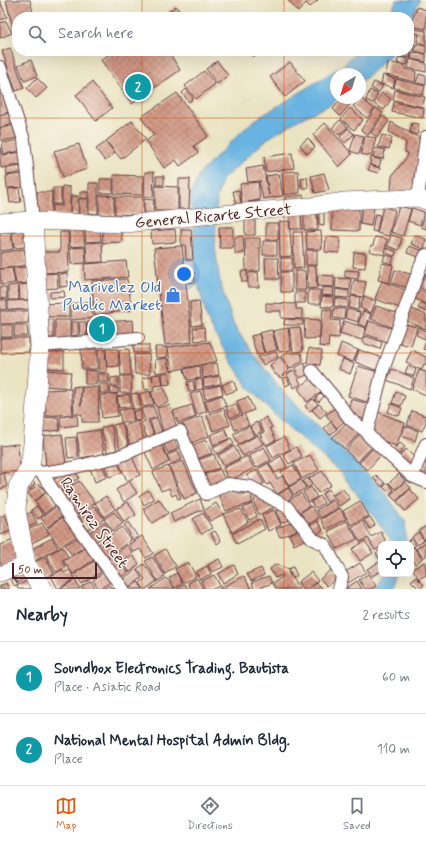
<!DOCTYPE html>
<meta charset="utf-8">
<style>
:root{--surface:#fff;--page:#f2f2f3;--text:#1f2937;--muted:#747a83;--line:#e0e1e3;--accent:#ea580c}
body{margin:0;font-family:Mynerve,sans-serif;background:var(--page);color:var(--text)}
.controls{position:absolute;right:12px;bottom:12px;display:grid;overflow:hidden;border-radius:8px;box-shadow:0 4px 16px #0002}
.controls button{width:36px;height:36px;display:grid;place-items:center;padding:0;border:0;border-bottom:1px solid var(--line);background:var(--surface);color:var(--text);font:20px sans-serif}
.compass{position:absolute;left:330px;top:68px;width:36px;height:36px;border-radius:50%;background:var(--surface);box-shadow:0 4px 16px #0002;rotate:218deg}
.scale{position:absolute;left:12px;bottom:10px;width:85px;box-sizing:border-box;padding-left:4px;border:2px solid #4a1f2b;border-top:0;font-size:11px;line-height:14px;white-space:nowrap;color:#4a1f2b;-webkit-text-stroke:3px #fbf7ec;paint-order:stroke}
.you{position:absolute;left:184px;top:274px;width:14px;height:14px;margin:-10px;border:3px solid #fff;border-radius:50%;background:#1a73e8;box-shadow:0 0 0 6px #1a73e833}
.badge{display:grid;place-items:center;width:26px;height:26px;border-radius:50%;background:var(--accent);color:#fff;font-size:13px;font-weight:700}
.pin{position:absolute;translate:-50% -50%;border:2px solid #fff;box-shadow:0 1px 4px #0006}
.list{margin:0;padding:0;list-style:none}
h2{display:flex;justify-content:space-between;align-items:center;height:52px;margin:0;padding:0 16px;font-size:17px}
h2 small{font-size:13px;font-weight:400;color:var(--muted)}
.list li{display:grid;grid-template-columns:26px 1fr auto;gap:12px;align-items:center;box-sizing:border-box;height:72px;padding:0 16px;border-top:1px solid var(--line)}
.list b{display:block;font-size:15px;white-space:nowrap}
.list p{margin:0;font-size:13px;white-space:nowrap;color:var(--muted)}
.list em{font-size:13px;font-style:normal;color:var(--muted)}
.icon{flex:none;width:22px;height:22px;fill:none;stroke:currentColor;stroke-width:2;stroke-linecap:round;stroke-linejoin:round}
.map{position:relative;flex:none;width:426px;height:589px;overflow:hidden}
.search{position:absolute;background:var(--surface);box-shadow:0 4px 16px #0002;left:12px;right:12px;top:12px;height:44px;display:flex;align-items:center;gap:10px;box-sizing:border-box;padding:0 14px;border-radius:16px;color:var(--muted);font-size:15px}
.sheet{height:196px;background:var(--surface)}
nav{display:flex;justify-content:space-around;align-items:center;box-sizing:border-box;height:56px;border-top:1px solid var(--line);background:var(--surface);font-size:11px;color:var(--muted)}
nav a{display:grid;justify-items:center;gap:2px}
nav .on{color:var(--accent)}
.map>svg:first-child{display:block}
</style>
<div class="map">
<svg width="426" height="589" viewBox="0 0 426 589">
<defs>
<pattern id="building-cross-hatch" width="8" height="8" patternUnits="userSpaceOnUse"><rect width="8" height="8" fill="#d29985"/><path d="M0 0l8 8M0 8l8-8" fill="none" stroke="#ac7c6d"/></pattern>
</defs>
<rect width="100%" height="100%" fill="#fbf7ec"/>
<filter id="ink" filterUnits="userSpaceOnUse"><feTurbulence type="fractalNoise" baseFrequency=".025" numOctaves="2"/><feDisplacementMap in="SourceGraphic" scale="8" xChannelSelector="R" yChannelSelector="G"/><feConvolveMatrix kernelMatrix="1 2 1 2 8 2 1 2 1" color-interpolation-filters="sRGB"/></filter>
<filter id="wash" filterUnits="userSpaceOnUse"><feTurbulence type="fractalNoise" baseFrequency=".012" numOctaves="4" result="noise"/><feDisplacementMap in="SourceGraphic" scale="16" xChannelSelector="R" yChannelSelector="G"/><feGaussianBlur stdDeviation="0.9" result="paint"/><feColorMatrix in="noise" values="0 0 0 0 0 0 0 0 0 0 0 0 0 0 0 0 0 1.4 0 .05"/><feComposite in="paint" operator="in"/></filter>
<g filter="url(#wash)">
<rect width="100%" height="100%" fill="#eae3c2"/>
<!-- water -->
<path fill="#68b3e1" stroke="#596986" d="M 396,0 L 420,0 L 409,21 L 409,17 L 385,17 L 395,4 Z
M 357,51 L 394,51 L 368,76 L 360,82 L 360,74 L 336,74 L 336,98 L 339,98 L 331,104 L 298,120 L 267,139 L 223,179 L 217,196 L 215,247 L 220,283 L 234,326 L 260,363 L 283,391 L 382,489 L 405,521 L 406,544 L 392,544 L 391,540 L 342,474 L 277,417 L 248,387 L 227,355 L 207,319 L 195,272 L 194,232 L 190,195 L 200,173 L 236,137 L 252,122 L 344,65 Z
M 385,574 L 399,574 L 394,589 L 373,589 Z"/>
<g id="blocks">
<!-- building -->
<path fill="url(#building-cross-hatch)" d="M 6,0 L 30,0 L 34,17 L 17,17 L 17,31 L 14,32 Z
M 288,0 L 318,0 L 310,7 L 306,3 L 298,12 Z
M 0,1 L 7,17 L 0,20 Z
M 176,6 L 183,17 L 161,17 Z
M 417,7 L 426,10 L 426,29 L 410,26 Z
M 6,21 L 12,33 L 0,38 L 0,23 Z
M 409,28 L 426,31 L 426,45 L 417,42 L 419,34 L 409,32 Z
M 409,34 L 415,35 L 414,43 L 409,42 Z
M 409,43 L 414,44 L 413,50 L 409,49 Z
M 416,44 L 426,46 L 426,54 L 415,51 Z
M 10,48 L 24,88 L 16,91 L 2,51 Z
M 114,51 L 168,51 L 180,70 L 132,104 L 101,60 Z
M 249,51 L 261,51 L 253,57 Z
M 400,51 L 411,51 L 410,58 L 399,56 Z
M 412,52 L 426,54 L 426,62 L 411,59 Z
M 399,57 L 408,59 L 407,65 L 397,63 Z
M 410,59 L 426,63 L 426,72 L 408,68 Z
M 31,60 L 37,76 L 24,81 L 18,65 Z
M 217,61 L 228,75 L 217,84 L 206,69 Z
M 290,62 L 305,81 L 285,97 L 270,77 Z
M 388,62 L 405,66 L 405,69 L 416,72 L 415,82 L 386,75 Z
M 204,71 L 215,84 L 196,99 L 185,86 Z
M 419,74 L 426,76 L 426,85 L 416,83 Z
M 383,75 L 395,79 L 393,88 L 381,84 Z
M 37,78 L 47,88 L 36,98 L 27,88 Z
M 396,79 L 425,86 L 423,95 L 394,88 Z
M 92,82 L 112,108 L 96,121 L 76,95 Z
M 374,82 L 383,86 L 379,92 L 371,88 Z
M 0,84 L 12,110 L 0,115 Z
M 186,89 L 193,98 L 189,102 L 182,93 Z
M 370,90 L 378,94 L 373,103 L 366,100 Z
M 395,90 L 425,97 L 422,107 L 393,100 Z
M 177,93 L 208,136 L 194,146 L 198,153 L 180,166 L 176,160 L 164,168 L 146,141 L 154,135 L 141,117 Z
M 382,93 L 391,99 L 384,110 L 374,104 Z
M 342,98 L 346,98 L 351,103 L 340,116 L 333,109 Z
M 361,98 L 374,109 L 367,118 L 353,106 Z
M 394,102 L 424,108 L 423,118 L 392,112 Z
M 350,108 L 363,120 L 354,130 L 341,119 Z
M 376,108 L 383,113 L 368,135 L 361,130 Z
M 12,112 L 15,123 L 0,128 L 0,116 Z
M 383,116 L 389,121 L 377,137 L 371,133 Z
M 340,120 L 348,127 L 339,135 L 332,128 Z
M 132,121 L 146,139 L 121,159 L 106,141 Z
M 391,122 L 419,138 L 416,181 L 409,194 L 391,192 L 392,176 L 407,157 L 408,153 L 405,152 L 406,142 L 389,132 Z
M 325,123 L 352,154 L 339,167 L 313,135 Z
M 412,123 L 419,124 L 417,135 L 410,132 Z
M 16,125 L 19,138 L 1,141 L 0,128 Z
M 348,128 L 354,134 L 345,143 L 340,137 Z
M 355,134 L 364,136 L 359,154 L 350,151 Z
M 382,135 L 392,138 L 389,149 L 378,147 Z
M 365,136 L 376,138 L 371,156 L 361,154 Z
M 308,138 L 315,147 L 307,154 L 300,145 Z
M 19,140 L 21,151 L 4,154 L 2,143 Z
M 106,142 L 115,153 L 105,161 L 96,149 Z
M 79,144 L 87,169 L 63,177 L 54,151 Z
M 0,147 L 2,155 L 22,152 L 24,164 L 1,168 L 0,159 Z
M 375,148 L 385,150 L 383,159 L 373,157 Z
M 292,153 L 294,168 L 266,172 L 264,157 Z
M 371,157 L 381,160 L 379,167 L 370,165 Z
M 370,165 L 380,168 L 378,173 L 368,170 Z
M 23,166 L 24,172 L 7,175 L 6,168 Z
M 263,166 L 269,195 L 266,176 L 279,174 L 283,196 L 263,199 L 259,182 L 261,181 L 248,182 L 246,169 Z
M 298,171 L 300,193 L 284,195 L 282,172 Z
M 145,172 L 154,172 L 153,197 L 144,197 Z
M 324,173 L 329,190 L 315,193 L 311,176 Z
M 24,174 L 25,187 L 7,188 L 6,176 Z
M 114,175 L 143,176 L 143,195 L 114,194 Z
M 156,176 L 164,176 L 164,185 L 156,185 Z
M 307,177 L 308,188 L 302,188 L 301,178 Z
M 100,179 L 113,179 L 113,193 L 100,193 Z
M 179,179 L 190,179 L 189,209 L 179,209 Z
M 258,182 L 260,200 L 248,202 L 259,201 L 260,208 L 234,212 L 233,204 L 236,204 L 233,191 L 239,190 L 241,203 L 242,203 L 240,184 Z
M 89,183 L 98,183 L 98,214 L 89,213 Z
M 62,186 L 70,187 L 70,215 L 52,214 L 52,205 L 62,206 Z
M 155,186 L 178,187 L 178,211 L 155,211 Z
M 19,188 L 21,202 L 10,203 L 8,189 Z
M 53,188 L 61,188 L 61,204 L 53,204 Z
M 37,192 L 52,192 L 51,214 L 36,214 Z
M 80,192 L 88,192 L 88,198 L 80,198 Z
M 99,195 L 114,196 L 114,215 L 99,214 Z
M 303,195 L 304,203 L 286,205 L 285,197 Z
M 71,196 L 78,196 L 78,214 L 70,214 Z
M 115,197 L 143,197 L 143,215 L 115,214 Z
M 79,199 L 88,199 L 88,216 L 79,216 Z
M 144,199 L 154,200 L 153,215 L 144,214 Z
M 362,206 L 374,207 L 371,226 L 360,224 Z
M 399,206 L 411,209 L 403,236 L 391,232 Z
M 383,207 L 395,210 L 389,236 L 377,233 Z
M 332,208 L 359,209 L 359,231 L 332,230 Z
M 412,208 L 424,212 L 420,225 L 408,221 Z
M 317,209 L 318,230 L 304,230 L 304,210 Z
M 319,209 L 324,209 L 324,226 L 319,225 Z
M 426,212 L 426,229 L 421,227 Z
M 301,214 L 302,229 L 290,229 L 290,215 Z
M 375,214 L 380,215 L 377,232 L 372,231 Z
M 245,218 L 255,218 L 255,235 L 245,235 Z
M 289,221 L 292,256 L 280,257 L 279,222 Z
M 266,223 L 278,223 L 278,240 L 266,240 Z
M 219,227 L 233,227 L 233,248 L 220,248 Z
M 121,228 L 122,242 L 103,243 L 102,229 Z
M 83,229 L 85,246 L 70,247 L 69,230 Z
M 100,229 L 101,241 L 86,242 L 85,230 Z
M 175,229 L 176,242 L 152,244 L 151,231 Z
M 181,229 L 191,229 L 193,260 L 186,260 L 185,245 L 181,245 Z
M 23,231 L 25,247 L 14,248 L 12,233 Z
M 321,231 L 322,249 L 307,249 L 306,232 Z
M 11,232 L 13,249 L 0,251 L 0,233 Z
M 60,232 L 68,232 L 69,272 L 41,273 L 40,252 L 60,252 Z
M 293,232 L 302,232 L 304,268 L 294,269 Z
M 391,235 L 402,238 L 399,250 L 387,246 Z
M 414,235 L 426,239 L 424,249 L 411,244 Z
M 243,236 L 244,253 L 235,254 L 235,237 Z
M 326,237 L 340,238 L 339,253 L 325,252 Z
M 375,237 L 387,239 L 384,255 L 369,251 L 371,245 L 373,246 Z
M 245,238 L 260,238 L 260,271 L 246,271 Z
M 263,241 L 277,241 L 277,255 L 263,255 Z
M 102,242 L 103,262 L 87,263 L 86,243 Z
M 182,246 L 192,342 L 165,345 L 154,248 Z
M 409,246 L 424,251 L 422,258 L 407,253 Z
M 85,247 L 86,263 L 71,264 L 70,248 Z
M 386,248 L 396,251 L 395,256 L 385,253 Z
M 24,249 L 27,265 L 0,269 L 0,253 Z
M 306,250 L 317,250 L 317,265 L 306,265 Z
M 354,252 L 366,253 L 365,268 L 353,267 Z
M 385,255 L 394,257 L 392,264 L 383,261 Z
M 265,258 L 278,258 L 279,279 L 266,279 Z
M 281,258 L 292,258 L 292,271 L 281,271 Z
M 126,261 L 128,277 L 85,280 L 84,264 Z
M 382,263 L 393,265 L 389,283 L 378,280 Z
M 307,266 L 316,266 L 317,288 L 308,289 Z
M 27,267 L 28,283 L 16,284 L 13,268 Z
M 12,268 L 15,283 L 1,285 L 0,269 Z
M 345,270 L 359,271 L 358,279 L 345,277 Z
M 395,270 L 414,275 L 410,289 L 391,283 Z
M 241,271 L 247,271 L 247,282 L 242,282 Z
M 295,271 L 305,271 L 306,290 L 295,290 Z
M 194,272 L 195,282 L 188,283 L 187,273 Z
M 258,272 L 259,287 L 248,287 L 248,273 Z
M 281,272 L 292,272 L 292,292 L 281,292 Z
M 57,273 L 58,288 L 42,289 L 41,274 Z
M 67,273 L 68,286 L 60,287 L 59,274 Z
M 426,273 L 426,291 L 419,287 Z
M 318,275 L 334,276 L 334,287 L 317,286 Z
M 336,278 L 351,279 L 350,290 L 335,288 Z
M 127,279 L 132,310 L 94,315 L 92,281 Z
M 354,280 L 366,282 L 363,297 L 351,295 Z
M 382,281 L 407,291 L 400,308 L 375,299 Z
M 28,284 L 29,300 L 20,300 L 19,285 Z
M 18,285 L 19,300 L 8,300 L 8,286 Z
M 0,287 L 6,287 L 7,298 L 0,299 Z
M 322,287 L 334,288 L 333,296 L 321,295 Z
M 336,289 L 349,291 L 349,298 L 335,297 Z
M 418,289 L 426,293 L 426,304 L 414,298 Z
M 308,290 L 320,290 L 320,304 L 308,304 Z
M 64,291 L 65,297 L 50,298 L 50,292 Z
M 295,292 L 305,292 L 305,303 L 295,303 Z
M 322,296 L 333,297 L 333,307 L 321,307 Z
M 351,296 L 360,297 L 358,310 L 349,308 Z
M 364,296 L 376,301 L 371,313 L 360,308 Z
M 335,298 L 348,300 L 348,308 L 334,306 Z
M 0,300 L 7,300 L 7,309 L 0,310 Z
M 28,300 L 29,309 L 8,310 L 8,301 Z
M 92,301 L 92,318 L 71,320 L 71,304 Z
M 199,301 L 202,325 L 192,326 L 190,302 Z
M 69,303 L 69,317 L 41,317 L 40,304 Z
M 266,303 L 296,304 L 296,309 L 302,309 L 302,319 L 281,318 L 281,311 L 266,311 Z
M 421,303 L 426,305 L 426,312 L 418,308 Z
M 376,306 L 399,314 L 394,328 L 371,319 Z
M 334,308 L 345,309 L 344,320 L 333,318 Z
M 410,308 L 426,315 L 426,329 L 405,320 Z
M 323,309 L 332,310 L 331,320 L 340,321 L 339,338 L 329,337 L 328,347 L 319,346 Z
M 347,309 L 360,312 L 358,322 L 345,318 Z
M 0,311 L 29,311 L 28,323 L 0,324 Z
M 363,311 L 371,314 L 366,327 L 358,324 Z
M 285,319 L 303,320 L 303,325 L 284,325 Z
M 304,319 L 320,320 L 320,338 L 305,339 Z
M 41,320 L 53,320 L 53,338 L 47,338 Z
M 55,320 L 70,320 L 70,339 L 55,339 Z
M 133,320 L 134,335 L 108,337 L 107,322 Z
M 95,321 L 96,335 L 88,335 L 87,322 Z
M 344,321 L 366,328 L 362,340 L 340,333 Z
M 369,321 L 394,329 L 390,343 L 365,334 Z
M 71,322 L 78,322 L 78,335 L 71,336 Z
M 79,322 L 86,322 L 87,336 L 80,336 Z
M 97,322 L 107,322 L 107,337 L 97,337 Z
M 405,324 L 417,327 L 411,346 L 400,343 Z
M 1,325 L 12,325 L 12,337 L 1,337 Z
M 14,325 L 27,325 L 28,336 L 14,336 Z
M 204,327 L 206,340 L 195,341 L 193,328 Z
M 300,327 L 303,351 L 293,352 L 289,328 Z
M 419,327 L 426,331 L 426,336 L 425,339 L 416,335 Z
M 288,328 L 291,350 L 279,352 L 273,331 Z
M 272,330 L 277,350 L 265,353 L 259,333 Z
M 259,334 L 264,353 L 257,355 L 251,336 Z
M 365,336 L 382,342 L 380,349 L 363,343 Z
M 0,338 L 29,338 L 29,352 L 1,353 Z
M 426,341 L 426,350 L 423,349 Z
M 210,342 L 217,361 L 171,371 L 168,347 Z
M 341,343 L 358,350 L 353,362 L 337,356 Z
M 133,345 L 149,345 L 149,353 L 134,353 Z
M 155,347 L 167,347 L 167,357 L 156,358 Z
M 309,348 L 322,351 L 320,365 L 307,363 Z
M 81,349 L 97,349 L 97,369 L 82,369 Z
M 105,349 L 107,372 L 100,373 L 98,350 Z
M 106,349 L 118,349 L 119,366 L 107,367 Z
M 129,349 L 131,375 L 121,375 L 119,350 Z
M 359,350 L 383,358 L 378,371 L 355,362 Z
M 412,350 L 426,357 L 426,365 L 424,364 L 421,370 L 406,362 Z
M 43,352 L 64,352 L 64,369 L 42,368 Z
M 276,352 L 278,357 L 263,365 L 258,357 Z
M 288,352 L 292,353 L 301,353 L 303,360 L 290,369 L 281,356 Z
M 149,354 L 150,374 L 135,374 L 134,355 Z
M 280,357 L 289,370 L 281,378 L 274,373 L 270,365 Z
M 167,358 L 169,371 L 156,373 L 155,360 Z
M 343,359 L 354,364 L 350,374 L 339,369 Z
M 217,363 L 219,375 L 203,378 L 201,365 Z
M 304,363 L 309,374 L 300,378 L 295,368 Z
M 199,366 L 201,378 L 187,380 L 184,369 Z
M 358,366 L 378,372 L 367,402 L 348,396 Z
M 408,366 L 416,369 L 414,376 L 405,373 Z
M 392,369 L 414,378 L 410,389 L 387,380 Z
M 45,370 L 71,372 L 69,388 L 44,386 Z
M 85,370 L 97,371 L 97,384 L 85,384 Z
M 294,370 L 301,384 L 294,388 L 287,374 Z
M 419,370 L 426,372 L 426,395 L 412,389 Z
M 162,373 L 169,373 L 170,384 L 163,385 Z
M 99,374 L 109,374 L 109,382 L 99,382 Z
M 161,374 L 163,385 L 154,386 L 154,388 L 145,390 L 143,378 L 152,376 L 153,381 L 152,375 Z
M 120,376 L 132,376 L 131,393 L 120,393 Z
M 220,376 L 221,384 L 204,387 L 203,379 Z
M 118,377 L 118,386 L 111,386 L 111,378 Z
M 287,377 L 290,384 L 285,386 L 282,379 Z
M 314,377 L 323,391 L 307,402 L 298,388 Z
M 202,379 L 203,389 L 196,390 L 195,380 Z
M 233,380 L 237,390 L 226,394 L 222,385 Z
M 193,381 L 195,391 L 189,392 L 187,382 Z
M 100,384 L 109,384 L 109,393 L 100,393 Z
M 221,385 L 223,394 L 205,399 L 203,389 Z
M 81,386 L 81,406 L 82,387 L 99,387 L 98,422 L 82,422 L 82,414 L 74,414 L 73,387 Z
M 111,387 L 118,388 L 118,394 L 110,393 Z
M 164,387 L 169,402 L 156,407 L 151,392 Z
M 71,389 L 73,414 L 46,416 L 44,390 Z
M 150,391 L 154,404 L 143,407 L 139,394 Z
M 200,391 L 207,411 L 197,415 L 190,394 Z
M 396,392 L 405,396 L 401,406 L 392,403 Z
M 138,393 L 141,409 L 133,409 L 131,394 Z
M 321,393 L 324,396 L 319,402 L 315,399 Z
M 116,394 L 118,416 L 102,418 L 100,395 Z
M 129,394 L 131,406 L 119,408 L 117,397 Z
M 222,395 L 226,406 L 209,412 L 205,401 Z
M 248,397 L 254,410 L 244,414 L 249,425 L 235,430 L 231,420 L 242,415 L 237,401 Z
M 313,399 L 318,404 L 310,411 L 305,406 Z
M 351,399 L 369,404 L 365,419 L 347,414 Z
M 236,404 L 240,414 L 230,418 L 226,407 Z
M 319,404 L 327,412 L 320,418 L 312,410 Z
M 391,404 L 402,408 L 399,416 L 388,412 Z
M 170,405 L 177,429 L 163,432 L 157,408 Z
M 192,405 L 196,417 L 178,423 L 173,411 Z
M 153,406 L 157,417 L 148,420 L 154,435 L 147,438 L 141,423 L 145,421 L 141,409 Z
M 336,407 L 347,419 L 337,428 L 326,415 Z
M 132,408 L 134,421 L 121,422 L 119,410 Z
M 224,409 L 230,425 L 213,431 L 207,415 Z
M 140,410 L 142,420 L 135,421 L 133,412 Z
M 412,411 L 426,416 L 426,422 L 422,431 L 407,425 Z
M 378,412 L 405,423 L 396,446 L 369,435 Z
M 77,415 L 78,425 L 61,427 L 60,417 Z
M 202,416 L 209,436 L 186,445 L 179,425 Z
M 58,417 L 60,430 L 42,432 L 40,418 Z
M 266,417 L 272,427 L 270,428 L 276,440 L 266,445 L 260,434 L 264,432 L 259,422 Z
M 157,418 L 162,432 L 155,435 L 150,421 Z
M 138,421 L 145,442 L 130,446 L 124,426 Z
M 348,421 L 360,432 L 345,449 L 332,438 Z
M 257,422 L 262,431 L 256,435 L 250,426 Z
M 331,422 L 337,429 L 330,435 L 324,428 Z
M 122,423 L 129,447 L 120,449 L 113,425 Z
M 111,425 L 117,450 L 107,452 L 101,428 Z
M 249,426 L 254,436 L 239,444 L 233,434 Z
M 405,426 L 418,431 L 415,441 L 402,436 Z
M 225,429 L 229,439 L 213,445 L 210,435 Z
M 100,430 L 104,454 L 80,458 L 77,433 Z
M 361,433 L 375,444 L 358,462 L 346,451 Z
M 62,434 L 66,464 L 46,466 L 43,436 Z
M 258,435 L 263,444 L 243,456 L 237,446 Z
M 76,437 L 78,457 L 68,458 L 66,438 Z
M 284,437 L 290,449 L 273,458 L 267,446 Z
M 173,438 L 178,449 L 168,453 L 163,442 Z
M 231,438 L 234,444 L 217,454 L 213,448 Z
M 206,440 L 212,453 L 192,461 L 187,447 Z
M 161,442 L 169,462 L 153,470 L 144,450 Z
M 400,443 L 405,447 L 395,458 L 390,453 Z
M 18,444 L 20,471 L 0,473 L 0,446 Z
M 234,446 L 240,458 L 224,466 L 218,455 Z
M 264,447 L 271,460 L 256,468 L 249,455 Z
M 296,447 L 302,456 L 289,464 L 283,454 Z
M 373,448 L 381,455 L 367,470 L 359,463 Z
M 406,449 L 416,459 L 407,469 L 396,459 Z
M 178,451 L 182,459 L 171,464 L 167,455 Z
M 131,454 L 140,475 L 127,481 L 118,460 Z
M 214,454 L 219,468 L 203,474 L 198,460 Z
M 310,455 L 319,470 L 302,479 L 294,463 Z
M 247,456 L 254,468 L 229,481 L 223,468 Z
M 281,456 L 287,467 L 275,473 L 269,463 Z
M 426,457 L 426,477 L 415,472 Z
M 116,459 L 122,472 L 109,477 L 104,464 Z
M 183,461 L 197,493 L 184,499 L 169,466 Z
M 268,463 L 277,479 L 282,476 L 289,487 L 277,494 L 270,483 L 267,485 L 258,469 Z
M 102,464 L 107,477 L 95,482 L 90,468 Z
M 293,465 L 301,479 L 289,486 L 281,472 Z
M 168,466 L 181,498 L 178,499 L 176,494 L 172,496 L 169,488 L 161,491 L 153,472 Z
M 74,469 L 79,478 L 74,481 L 68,473 Z
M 220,469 L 225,481 L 210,487 L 205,474 Z
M 256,470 L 264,483 L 255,489 L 247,475 Z
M 322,471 L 331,485 L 318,493 L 309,478 Z
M 66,472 L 73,484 L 59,492 L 52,481 Z
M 4,473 L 7,487 L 0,489 L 0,474 Z
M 399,474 L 405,481 L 395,489 L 389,483 Z
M 376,475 L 385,483 L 382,487 L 373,478 Z
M 308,478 L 312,485 L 307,488 L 303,481 Z
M 30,479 L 35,484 L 30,490 L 24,484 Z
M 301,480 L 306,488 L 294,495 L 289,487 Z
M 79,481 L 95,503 L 75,516 L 67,504 L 80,494 L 65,503 L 59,493 Z
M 129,481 L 137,493 L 124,502 L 116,490 Z
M 405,482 L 411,488 L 396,501 L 390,495 Z
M 388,483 L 394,490 L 390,494 L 383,487 Z
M 39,484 L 46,492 L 35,501 L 28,493 Z
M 311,487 L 317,497 L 309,502 L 303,492 Z
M 236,488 L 240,494 L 252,494 L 252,503 L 226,511 L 218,493 Z
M 288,488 L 293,496 L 283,503 L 278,495 Z
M 329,489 L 332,496 L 343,489 L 350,499 L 339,506 L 334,497 L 327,502 L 322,494 Z
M 410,489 L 419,499 L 405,511 L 397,502 Z
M 148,490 L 154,499 L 144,505 L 139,496 Z
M 47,492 L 56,505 L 44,514 L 35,501 Z
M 301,493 L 309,506 L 296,514 L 288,501 Z
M 256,494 L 279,505 L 259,515 L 254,503 Z
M 106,496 L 115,509 L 104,517 L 95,503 Z
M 320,496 L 324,503 L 315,508 L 311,502 Z
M 159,499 L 168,513 L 152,523 L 143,509 Z
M 200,499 L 204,509 L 174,522 L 170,513 Z
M 333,500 L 338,508 L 321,518 L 316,510 Z
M 360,501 L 369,516 L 351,525 L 343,511 Z
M 128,502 L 136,515 L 124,522 L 116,509 Z
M 216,503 L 223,514 L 210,521 L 204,511 Z
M 252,504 L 257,516 L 249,520 L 243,508 Z
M 58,505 L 65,514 L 48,527 L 41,518 Z
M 37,506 L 43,515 L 38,519 L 31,510 Z
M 94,506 L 104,519 L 88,530 L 79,516 Z
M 311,506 L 319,518 L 308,525 L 300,513 Z
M 284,507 L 289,520 L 281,523 L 276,511 Z
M 340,508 L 346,519 L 326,529 L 321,519 Z
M 241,509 L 248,522 L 232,533 L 223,514 Z
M 274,510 L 281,525 L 268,531 L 262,515 Z
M 31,512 L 37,523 L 23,530 L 18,519 Z
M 114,512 L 123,523 L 113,531 L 104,519 Z
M 203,513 L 212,528 L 201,534 L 193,519 Z
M 5,515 L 11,531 L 0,535 L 0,517 Z
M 64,516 L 77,535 L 60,547 L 47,529 Z
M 370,517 L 375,525 L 370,529 L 364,520 Z
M 260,519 L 265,529 L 237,544 L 232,534 Z
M 294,521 L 298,530 L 280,537 L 276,529 Z
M 317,521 L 323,530 L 313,536 L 307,527 Z
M 347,521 L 357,539 L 337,549 L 328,531 Z
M 363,521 L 371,537 L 381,532 L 387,544 L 381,544 L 381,547 L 375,550 L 368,538 L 360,542 L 352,527 Z
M 104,522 L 111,531 L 94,543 L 87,534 Z
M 128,522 L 138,537 L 133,540 L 124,525 Z
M 42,523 L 49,534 L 28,545 L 22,533 Z
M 426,526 L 426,542 L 419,531 Z
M 122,527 L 131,540 L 106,558 L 97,545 Z
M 301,529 L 306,539 L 294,545 L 289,534 Z
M 215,531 L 221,541 L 217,544 L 211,533 Z
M 418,532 L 424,540 L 418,545 L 412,537 Z
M 142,536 L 153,553 L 146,558 L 140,549 L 134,552 L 129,544 Z
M 78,537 L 84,547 L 72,555 L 65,545 Z
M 52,538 L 58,548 L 35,561 L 30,550 Z
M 411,538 L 416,545 L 412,548 L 411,544 L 409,544 L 407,542 Z
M 14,540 L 22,559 L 2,567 L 0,561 L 0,545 Z
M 365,541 L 373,553 L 360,561 L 352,549 Z
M 426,542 L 426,556 L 423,558 L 416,549 Z
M 127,545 L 133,553 L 121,562 L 128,572 L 120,578 L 108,559 Z
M 63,547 L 68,557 L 62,560 L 66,567 L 56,572 L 46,555 Z
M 86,547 L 94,560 L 73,574 L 64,561 Z
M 414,547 L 422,559 L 415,564 L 411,558 L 411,549 Z
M 165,549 L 176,566 L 165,574 L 154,556 Z
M 381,549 L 381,561 L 376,553 Z
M 133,556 L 139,564 L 130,572 L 123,564 Z
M 45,557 L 54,573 L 44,578 L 35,562 Z
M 152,557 L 165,576 L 158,581 L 145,561 Z
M 219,559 L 223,567 L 212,572 L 208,565 Z
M 94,561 L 101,572 L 82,584 L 75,573 Z
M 188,562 L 196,576 L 183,583 L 175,569 Z
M 379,562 L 381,565 L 381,571 L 372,576 L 367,569 Z
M 424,562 L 426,565 L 426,575 L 419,579 L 413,569 Z
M 360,563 L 366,572 L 348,583 L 342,574 Z
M 144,564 L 157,581 L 146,589 L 144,589 L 140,583 L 145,579 L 137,569 Z
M 276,564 L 287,569 L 292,578 L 288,569 L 293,567 L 297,576 L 292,578 L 299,589 L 276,589 L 273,583 L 283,577 L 282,575 L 275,578 L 270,569 Z
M 234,565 L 238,574 L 223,583 L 218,574 Z
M 207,566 L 211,574 L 200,579 L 196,572 Z
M 23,568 L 28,575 L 18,583 L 13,576 Z
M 261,568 L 264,575 L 251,581 L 247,574 Z
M 136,569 L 142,578 L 128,588 L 122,580 Z
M 332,569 L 338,576 L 327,586 L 320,579 Z
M 62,570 L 64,573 L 70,570 L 75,579 L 58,589 L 51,576 Z
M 104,572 L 110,582 L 99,589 L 93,580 Z
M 311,572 L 318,581 L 308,589 L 303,589 L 298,582 Z
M 177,573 L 182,584 L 175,588 L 169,578 Z
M 368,574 L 376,586 L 370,589 L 365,589 L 359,580 Z
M 214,575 L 220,586 L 213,589 L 205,589 L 201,581 Z
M 12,576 L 18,584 L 15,586 L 9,578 Z
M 244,576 L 251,589 L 219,589 Z
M 269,576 L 272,583 L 257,589 L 254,589 L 252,582 Z
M 416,577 L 424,585 L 420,589 L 419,589 L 411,581 Z
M 166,578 L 175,589 L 150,589 Z
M 197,578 L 203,589 L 191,589 L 188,583 Z
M 30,579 L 33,589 L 18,589 L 17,586 Z
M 75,580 L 80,589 L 60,589 Z
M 91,581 L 96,589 L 82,589 L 81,587 Z
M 357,581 L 362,589 L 345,589 Z
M 138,582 L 143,589 L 128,589 Z
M 6,583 L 9,589 L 0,589 L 0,586 Z
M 317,583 L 323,589 L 312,589 Z
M 185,584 L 188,589 L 177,589 Z
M 109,585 L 112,589 L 102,589 Z"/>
</g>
</g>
<g filter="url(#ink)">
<use href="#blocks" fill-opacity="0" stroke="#623c42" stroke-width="1"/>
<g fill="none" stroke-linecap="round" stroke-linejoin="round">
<defs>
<path id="minor" d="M 0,67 L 24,140 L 33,221
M 418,198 L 426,137
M 40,346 L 138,338
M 312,371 L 336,400 L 350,419 L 367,432 L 369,436 L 412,476 L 426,482
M 367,432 L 383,370 L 420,267 L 426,255
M 30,467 L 42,473 L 67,469 L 117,457 L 180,431 L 206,494 L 228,484 L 251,487 L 287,507 L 313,539 L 325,545 L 342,577 L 339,589
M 42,473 L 68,514 L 123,589
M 412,476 L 426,444"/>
<path id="tertiary" d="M 0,574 L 26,564"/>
<path id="secondary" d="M 33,221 L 126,224 L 232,213 L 312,206 L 345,201 L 386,199 L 418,198 L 426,201"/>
<path id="primary" d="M 0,223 L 33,221 L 40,346 L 33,444 L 30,467 L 18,487 L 16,510 L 26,564 L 43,589"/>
</defs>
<!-- minor casing -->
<use href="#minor" stroke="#623c42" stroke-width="14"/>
<!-- tertiary casing -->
<use href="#tertiary" stroke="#623c42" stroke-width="16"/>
<!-- secondary casing -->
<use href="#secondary" stroke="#623c42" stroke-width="18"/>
<!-- primary casing -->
<use href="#primary" stroke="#623c42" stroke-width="20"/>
<!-- minor -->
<use href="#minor" stroke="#fff" stroke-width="12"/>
<!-- tertiary -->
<use href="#tertiary" stroke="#fff" stroke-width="15"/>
<!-- secondary -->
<use href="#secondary" stroke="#fff" stroke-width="17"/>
<!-- primary -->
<use href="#primary" stroke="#fff" stroke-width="19"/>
</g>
</g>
<!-- grid -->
<path fill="none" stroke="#d8530f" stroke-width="1" stroke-opacity="0.55" d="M 142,0 L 142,17M 284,0 L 284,17M 142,51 L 142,589M 284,51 L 284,589M 0,118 L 426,118M 0,236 L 426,236M 0,353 L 426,353M 0,471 L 426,471"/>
<!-- icons -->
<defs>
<symbol id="shop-bare" viewBox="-9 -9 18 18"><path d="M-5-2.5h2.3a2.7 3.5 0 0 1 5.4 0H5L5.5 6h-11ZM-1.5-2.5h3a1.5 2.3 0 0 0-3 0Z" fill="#3f7fe0" stroke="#fbf7ec" stroke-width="2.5" paint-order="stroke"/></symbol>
</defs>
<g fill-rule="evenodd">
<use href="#shop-bare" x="162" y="284" width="22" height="22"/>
</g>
<g text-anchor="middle" stroke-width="3" stroke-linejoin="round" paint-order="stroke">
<!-- street labels -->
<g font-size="16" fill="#4a1f2b" stroke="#fbf7ec">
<text transform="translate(213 215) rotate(-5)" y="6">General Ricarte Street</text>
<text transform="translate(95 522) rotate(55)" y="6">Ramirez Street</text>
</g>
<!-- shop labels -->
<g font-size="16" fill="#366cbe" stroke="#fbf7ec" text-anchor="end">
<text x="161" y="292">Marivelez Old<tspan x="161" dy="18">Public Market</tspan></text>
</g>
</g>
</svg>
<div class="controls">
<button><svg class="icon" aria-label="locate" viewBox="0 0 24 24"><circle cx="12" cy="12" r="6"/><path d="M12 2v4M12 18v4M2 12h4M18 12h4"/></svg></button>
</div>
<svg class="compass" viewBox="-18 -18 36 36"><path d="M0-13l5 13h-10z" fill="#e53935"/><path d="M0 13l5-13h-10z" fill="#747a83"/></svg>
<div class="scale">50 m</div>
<div class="you"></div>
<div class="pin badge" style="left:102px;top:329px;background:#0f9aa8">1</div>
<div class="pin badge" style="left:138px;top:87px;background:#0f9aa8">2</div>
<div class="search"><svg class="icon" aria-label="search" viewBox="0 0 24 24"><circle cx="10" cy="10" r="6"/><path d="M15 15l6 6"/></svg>Search here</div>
</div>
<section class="sheet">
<h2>Nearby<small>2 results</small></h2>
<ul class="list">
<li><span class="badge" style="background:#0f9aa8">1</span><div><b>Soundbox Electronics Trading. Bautista</b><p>Place · Asiatic Road</p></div><em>60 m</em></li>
<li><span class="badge" style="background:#0f9aa8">2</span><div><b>National Mental Hospital Admin Bldg.</b><p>Place</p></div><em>110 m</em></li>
</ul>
</section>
<nav>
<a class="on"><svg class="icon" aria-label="map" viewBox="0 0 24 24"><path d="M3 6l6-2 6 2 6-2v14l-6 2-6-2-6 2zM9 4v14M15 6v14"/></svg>Map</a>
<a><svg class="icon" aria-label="directions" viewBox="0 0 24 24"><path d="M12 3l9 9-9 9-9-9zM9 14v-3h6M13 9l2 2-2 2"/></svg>Directions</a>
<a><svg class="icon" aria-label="saved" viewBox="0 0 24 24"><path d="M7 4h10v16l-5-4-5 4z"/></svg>Saved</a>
</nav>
